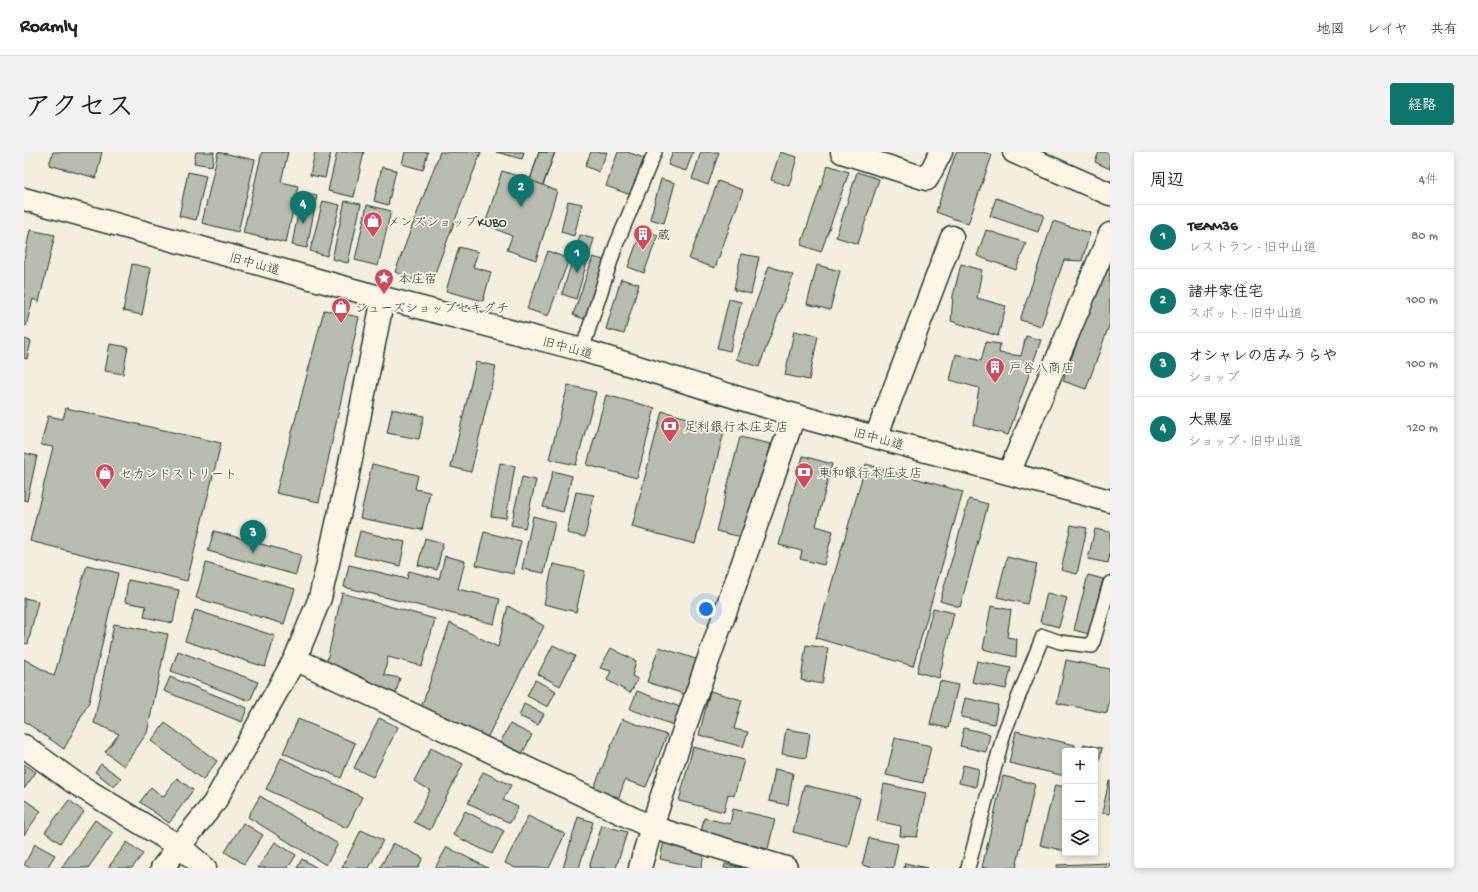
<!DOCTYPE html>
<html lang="ja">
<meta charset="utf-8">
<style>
:root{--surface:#fff;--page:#f2f2f2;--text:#222;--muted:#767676;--line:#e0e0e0;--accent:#0f766e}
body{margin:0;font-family:"Gochi Hand","Klee One",sans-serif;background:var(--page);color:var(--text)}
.controls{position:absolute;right:12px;bottom:12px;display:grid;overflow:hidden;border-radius:4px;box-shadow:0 2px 6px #0003}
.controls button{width:36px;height:36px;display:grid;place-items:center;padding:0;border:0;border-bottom:1px solid var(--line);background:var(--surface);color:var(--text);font:20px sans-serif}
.you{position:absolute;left:682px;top:457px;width:14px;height:14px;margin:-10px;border:3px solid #fff;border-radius:50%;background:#1a73e8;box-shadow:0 0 0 6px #1a73e833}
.badge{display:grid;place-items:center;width:26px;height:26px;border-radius:50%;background:var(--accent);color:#fff;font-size:13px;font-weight:700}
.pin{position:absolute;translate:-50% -33px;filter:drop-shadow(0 1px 2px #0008)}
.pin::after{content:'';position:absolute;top:21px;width:14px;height:12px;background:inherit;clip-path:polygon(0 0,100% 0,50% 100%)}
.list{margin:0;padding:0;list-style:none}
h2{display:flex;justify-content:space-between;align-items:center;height:52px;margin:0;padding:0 16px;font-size:17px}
h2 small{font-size:13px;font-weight:400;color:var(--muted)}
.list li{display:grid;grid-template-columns:26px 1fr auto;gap:12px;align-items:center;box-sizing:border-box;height:64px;padding:0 16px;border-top:1px solid var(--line)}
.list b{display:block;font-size:15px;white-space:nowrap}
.list p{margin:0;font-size:13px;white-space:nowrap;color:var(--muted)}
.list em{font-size:13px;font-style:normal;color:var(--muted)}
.icon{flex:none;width:22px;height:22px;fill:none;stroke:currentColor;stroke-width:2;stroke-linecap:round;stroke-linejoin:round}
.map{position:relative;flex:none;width:1086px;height:716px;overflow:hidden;border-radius:4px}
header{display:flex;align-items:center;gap:24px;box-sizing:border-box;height:56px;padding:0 20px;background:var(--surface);border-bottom:1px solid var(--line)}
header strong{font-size:19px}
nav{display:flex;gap:22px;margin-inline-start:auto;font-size:14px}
.intro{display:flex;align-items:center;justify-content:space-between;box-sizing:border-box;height:96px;padding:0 24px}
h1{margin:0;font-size:28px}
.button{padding:10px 18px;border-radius:4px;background:var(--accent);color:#fff;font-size:14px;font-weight:700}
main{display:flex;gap:24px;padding:0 24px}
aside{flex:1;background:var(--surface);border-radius:4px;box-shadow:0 2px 6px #0003}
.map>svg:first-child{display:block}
</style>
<header>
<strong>Roamly</strong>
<nav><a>地図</a><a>レイヤ</a><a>共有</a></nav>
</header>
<div class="intro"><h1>アクセス</h1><a class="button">経路</a></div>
<main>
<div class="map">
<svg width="1086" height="716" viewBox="0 0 1086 716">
<rect width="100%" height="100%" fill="#f3eede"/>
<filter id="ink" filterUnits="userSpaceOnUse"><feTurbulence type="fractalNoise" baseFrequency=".025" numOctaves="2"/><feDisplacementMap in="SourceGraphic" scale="8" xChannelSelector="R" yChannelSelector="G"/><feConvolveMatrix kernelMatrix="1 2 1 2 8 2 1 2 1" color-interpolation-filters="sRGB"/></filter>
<g filter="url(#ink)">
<!-- building -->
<path fill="#b8bcae" stroke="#1f3d34" d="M 29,0 L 78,0 L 72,26 L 25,13 Z
M 172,0 L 190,0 L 188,14 L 170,11 Z
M 194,0 L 231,8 L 214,80 L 178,71 Z
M 238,0 L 264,0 L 257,30 L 274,34 L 262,91 L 219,81 Z
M 291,0 L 307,0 L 301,26 L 286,23 Z
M 313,0 L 340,0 L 330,45 L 304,39 Z
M 381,0 L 404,0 L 399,18 L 378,12 Z
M 416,0 L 457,0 L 406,134 L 371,120 Z
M 472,0 L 500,0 L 498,7 Z
M 515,0 L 531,0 L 519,33 L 533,39 L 512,108 L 483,98 L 488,84 L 461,72 L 478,19 L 506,28 Z
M 515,0 L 531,0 L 519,33 L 506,28 Z
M 567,0 L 583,0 L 575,20 L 561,14 Z
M 594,0 L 603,0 L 620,6 L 607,43 L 582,34 Z
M 649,0 L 669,0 L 662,19 L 644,13 Z
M 677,0 L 695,0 L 684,33 L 668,27 Z
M 756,0 L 773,5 L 765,34 L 747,28 Z
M 932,0 L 959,0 L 968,3 L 944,72 L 912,60 Z
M 1075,0 L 1086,0 L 1086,17 L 1071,10 Z
M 804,13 L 825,20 L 797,100 L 777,93 Z
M 358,15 L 372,18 L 364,53 L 350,49 Z
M 164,20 L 182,24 L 172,68 L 155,64 Z
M 833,20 L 855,27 L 834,92 L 812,85 Z
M 637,27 L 651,31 L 640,71 L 626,67 Z
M 694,29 L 719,38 L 691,116 L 665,107 Z
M 278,40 L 293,43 L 283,96 L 268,93 Z
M 972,46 L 1020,63 L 1014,80 L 966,64 Z
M 299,49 L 316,53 L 303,104 L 286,99 Z
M 321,49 L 337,52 L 324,111 L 308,107 Z
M 544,49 L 558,52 L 550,84 L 537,80 Z
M 343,53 L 367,59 L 354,114 L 331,108 Z
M 1029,69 L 1066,81 L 1058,109 L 1040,108 L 1017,174 L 996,168 Z
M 618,77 L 634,83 L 620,121 L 604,115 Z
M 6,78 L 31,83 L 15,150 L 9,147 L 2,174 L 0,173 L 0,108 Z
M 962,78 L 1002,91 L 992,118 L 953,104 Z
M 556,83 L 570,87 L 552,147 L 538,142 Z
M 435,95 L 454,100 L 449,115 L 467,120 L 459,149 L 422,139 Z
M 524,99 L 545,107 L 524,164 L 503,157 Z
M 1086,101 L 1086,171 L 1062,237 L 1039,229 Z
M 717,102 L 735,105 L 727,142 L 710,138 Z
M 569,105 L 583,109 L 563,168 L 549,163 Z
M 108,112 L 127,116 L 118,163 L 99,159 Z
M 937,112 L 958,118 L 953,146 L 982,154 L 974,184 L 927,169 L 929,144 Z
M 793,113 L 816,119 L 806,158 L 783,152 Z
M 745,114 L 769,123 L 735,215 L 712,207 Z
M 597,127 L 615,132 L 600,182 L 582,177 Z
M 705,147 L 717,150 L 706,199 L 693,196 Z
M 300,158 L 335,165 L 295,350 L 252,341 Z
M 770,179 L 794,184 L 785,228 L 761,223 Z
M 1002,184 L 1017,188 L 984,283 L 949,273 L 955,236 L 926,228 L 932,202 L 957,209 L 962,190 L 976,192 L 975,201 L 997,204 Z
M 0,187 L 7,189 L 3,207 L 0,206 Z
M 86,192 L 104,195 L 99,222 L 81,219 Z
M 452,210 L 472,214 L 447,320 L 427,315 Z
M 544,233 L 572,240 L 552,313 L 525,307 Z
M 582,243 L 631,256 L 613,326 L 563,313 Z
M 42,256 L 197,291 L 163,429 L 6,389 L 29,295 L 17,293 L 24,264 L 39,267 Z
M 368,257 L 400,264 L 395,287 L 363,281 Z
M 638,259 L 701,276 L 671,392 L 608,375 Z
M 716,285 L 747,292 L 722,386 L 692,379 Z
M 0,301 L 13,304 L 3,349 L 0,348 Z
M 779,304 L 808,312 L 792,374 L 809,379 L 800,413 L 776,407 L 778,399 L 755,393 Z
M 476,311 L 491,314 L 482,366 L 467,364 Z
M 348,312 L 394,323 L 391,337 L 406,340 L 398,378 L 336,366 Z
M 842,312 L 939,340 L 889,514 L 792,486 Z
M 529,319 L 548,324 L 539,360 L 519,355 Z
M 498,325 L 512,328 L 501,376 L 487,373 Z
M 552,340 L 570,343 L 561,385 L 543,381 Z
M 945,347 L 964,352 L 936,455 L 916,449 Z
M 509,364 L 531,370 L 520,421 L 498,417 Z
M 1047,373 L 1063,376 L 1053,422 L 1037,418 Z
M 1071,377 L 1086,380 L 1086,402 L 1084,411 L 1064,407 Z
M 190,379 L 277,403 L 272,423 L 184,399 Z
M 336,379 L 381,390 L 376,414 L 330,403 Z
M 460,380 L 497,389 L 489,422 L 452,413 Z
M 401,386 L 419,391 L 413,418 L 394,413 Z
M 421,404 L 441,409 L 434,437 L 476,447 L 470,472 L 320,435 L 325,413 L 383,427 L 385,419 L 415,427 Z
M 983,405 L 1013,412 L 1003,452 L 973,445 Z
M 182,411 L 271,437 L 260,472 L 172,446 Z
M 529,412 L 561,419 L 552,460 L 520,452 Z
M 63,413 L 94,421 L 65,550 L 40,597 L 0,569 L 0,507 L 30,524 Z
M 1064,423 L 1079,427 L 1065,482 L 1050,478 Z
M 104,428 L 155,438 L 149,471 L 120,465 L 122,454 L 101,450 Z
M 318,441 L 411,467 L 398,514 L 364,505 L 360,523 L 376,526 L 371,544 L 302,513 Z
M 1023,441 L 1043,446 L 1035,475 L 1016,470 Z
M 0,446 L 14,449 L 4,492 L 0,491 Z
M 484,454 L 520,474 L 462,588 L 397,556 L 426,471 L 474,495 Z
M 967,454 L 987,458 L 983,485 L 993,487 L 992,505 L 959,497 Z
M 909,456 L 930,461 L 915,526 L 893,520 Z
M 171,458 L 251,484 L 241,515 L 161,489 Z
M 90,472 L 144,482 L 123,581 L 100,614 L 81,600 L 95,582 L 70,571 Z
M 529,493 L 551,504 L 536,534 L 514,522 Z
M 782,493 L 804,496 L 798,532 L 777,528 Z
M 635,495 L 675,508 L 663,543 L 623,530 Z
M 587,496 L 612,509 L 608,524 L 614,527 L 606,541 L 583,528 L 587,519 L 576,516 Z
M 154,499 L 234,530 L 226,549 L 147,519 Z
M 1042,508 L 1086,517 L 1086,546 L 1083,561 L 1033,551 Z
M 953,509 L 987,516 L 982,537 L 948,530 Z
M 146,525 L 223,556 L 218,570 L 140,539 Z
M 511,528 L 532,539 L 524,555 L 503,544 Z
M 916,529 L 934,533 L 924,576 L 906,572 Z
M 613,539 L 656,555 L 649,573 L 606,557 Z
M 686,539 L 718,548 L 710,577 L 724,580 L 719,595 L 675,583 Z
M 941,546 L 974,553 L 970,572 L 937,565 Z
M 500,552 L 520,562 L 514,573 L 495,564 Z
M 355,566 L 374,575 L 349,625 L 330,616 Z
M 274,567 L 331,591 L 317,626 L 259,601 Z
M 598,567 L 643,583 L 622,635 L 601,628 L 595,645 L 569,638 Z
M 141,571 L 193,609 L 179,628 L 127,589 Z
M 486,572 L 508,583 L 498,602 L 476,591 Z
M 940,576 L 966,582 L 962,600 L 936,594 Z
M 762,577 L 786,581 L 782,606 L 758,602 Z
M 992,579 L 1051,593 L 1050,599 L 1041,599 L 1041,624 L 985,611 Z
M 871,586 L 907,594 L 899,631 L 862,623 Z
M 1060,592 L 1078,596 L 1071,629 L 1071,599 L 1058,599 Z
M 669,595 L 720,608 L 710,644 L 704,642 L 700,660 L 655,649 Z
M 407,596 L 439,612 L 406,678 L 390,670 L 406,638 L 390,629 Z
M 257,606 L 338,645 L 323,676 L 242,637 Z
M 0,612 L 12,620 L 0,637 Z
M 77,612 L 97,626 L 90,635 L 71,620 Z
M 939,613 L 955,617 L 952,635 L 935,631 Z
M 751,617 L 769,621 L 764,653 L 745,649 Z
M 459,620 L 487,633 L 479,648 L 494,655 L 486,671 L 444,651 Z
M 979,624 L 1011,632 L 992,716 L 958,716 Z
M 153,626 L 169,638 L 145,671 L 116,650 L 127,635 L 139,645 Z
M 1085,629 L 1086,629 L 1086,662 L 1078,661 Z
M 860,632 L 902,641 L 893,685 L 876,684 L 877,674 L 853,669 Z
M 780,633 L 836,646 L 824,694 L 769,680 Z
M 1031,633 L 1041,635 L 1041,699 L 1016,693 Z
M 236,644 L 314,692 L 302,713 L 224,665 Z
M 1,648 L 17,659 L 0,683 L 0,650 Z
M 45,648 L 60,660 L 36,691 L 21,680 Z
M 709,657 L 751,667 L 744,697 L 677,681 L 680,666 L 706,672 Z
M 441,659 L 480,679 L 468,702 L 429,683 Z
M 504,664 L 541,682 L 525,716 L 491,716 L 481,711 Z
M 554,665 L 569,670 L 555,716 L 539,716 Z
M 71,668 L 89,681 L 64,716 L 37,716 Z
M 219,671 L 239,683 L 220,712 L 201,700 Z
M 578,673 L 603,680 L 592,716 L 565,716 Z
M 337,678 L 359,688 L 345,716 L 318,716 Z
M 845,686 L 874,692 L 869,716 L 850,716 L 838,713 Z
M 640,689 L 681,699 L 677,716 L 636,707 Z
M 103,690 L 119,702 L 108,716 L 84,716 Z
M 251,690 L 272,703 L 264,716 L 234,716 Z
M 369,691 L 399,706 L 394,716 L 356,716 Z
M 11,692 L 31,703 L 23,716 L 6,716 L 0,713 Z
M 423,695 L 464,716 L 411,716 Z
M 278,707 L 293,716 L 273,716 Z
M 881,711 L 903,716 L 880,716 Z
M 1086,711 L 1086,716 L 1033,716 L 1033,713 Z
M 701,712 L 719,716 L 700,716 Z"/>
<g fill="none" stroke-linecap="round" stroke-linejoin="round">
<defs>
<path id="lane" d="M 558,198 L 592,93 L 631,0
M 944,716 L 980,581 L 1019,484 L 1036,490 L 1068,494 L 1086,431"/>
<path id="street" d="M 818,0 L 903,27 L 917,0
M 990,0 L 1086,42
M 852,285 L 928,85
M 985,321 L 1086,82
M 271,507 L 627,675 L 762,716
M 0,594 L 48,629 L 156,695 L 181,716
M 616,716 C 629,667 646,620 662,572 C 697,469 736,367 770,263"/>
<path id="secondary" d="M 0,47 L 337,140 L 558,198 L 770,263 L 1086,349
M 138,716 L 190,651 L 271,507 L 296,446 L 321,337 L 359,146"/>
</defs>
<!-- lane casing -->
<use href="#lane" stroke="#1f3d34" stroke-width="16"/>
<!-- street casing -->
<use href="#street" stroke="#1f3d34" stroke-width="25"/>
<!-- secondary casing -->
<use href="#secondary" stroke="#1f3d34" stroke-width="25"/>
<!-- lane -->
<use href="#lane" stroke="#fcf5e5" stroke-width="13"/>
<!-- street -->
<use href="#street" stroke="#fcf5e5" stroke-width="22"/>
<!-- secondary -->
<use href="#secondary" stroke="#fcf5e5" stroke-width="22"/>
</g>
</g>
<!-- icons -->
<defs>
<symbol id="shop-pin" viewBox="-11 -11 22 30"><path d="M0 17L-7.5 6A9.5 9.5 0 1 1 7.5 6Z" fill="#d1495b" stroke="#fcf5e5"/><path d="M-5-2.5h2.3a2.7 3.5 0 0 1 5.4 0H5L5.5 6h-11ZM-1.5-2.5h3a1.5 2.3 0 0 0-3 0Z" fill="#fff"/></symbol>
<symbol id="building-pin" viewBox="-11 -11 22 30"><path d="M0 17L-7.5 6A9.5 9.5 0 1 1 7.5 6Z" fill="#d1495b" stroke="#fcf5e5"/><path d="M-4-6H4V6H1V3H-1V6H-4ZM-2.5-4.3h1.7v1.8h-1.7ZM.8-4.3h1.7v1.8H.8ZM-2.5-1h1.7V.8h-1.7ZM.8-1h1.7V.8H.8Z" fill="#fff"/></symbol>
<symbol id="sight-pin" viewBox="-11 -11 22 30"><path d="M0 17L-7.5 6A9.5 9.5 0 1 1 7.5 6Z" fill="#d1495b" stroke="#fcf5e5"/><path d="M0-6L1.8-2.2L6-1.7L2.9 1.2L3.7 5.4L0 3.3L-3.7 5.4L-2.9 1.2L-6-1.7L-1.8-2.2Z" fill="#fff"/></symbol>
<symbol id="bank-pin" viewBox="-11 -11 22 30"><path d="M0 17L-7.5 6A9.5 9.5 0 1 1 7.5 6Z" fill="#d1495b" stroke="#fcf5e5"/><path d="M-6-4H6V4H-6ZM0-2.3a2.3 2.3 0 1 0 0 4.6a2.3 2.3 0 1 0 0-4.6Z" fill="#fff"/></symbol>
</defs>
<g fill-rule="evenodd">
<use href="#shop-pin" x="338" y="58" width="22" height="30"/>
<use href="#building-pin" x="608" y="71" width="22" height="30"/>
<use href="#sight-pin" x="349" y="115" width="22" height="30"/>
<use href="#shop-pin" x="306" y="144" width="22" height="30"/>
<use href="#building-pin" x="960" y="204" width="22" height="30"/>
<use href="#bank-pin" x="635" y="263" width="22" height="30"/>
<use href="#bank-pin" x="769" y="309" width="22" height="30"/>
<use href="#shop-pin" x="70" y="310" width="22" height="30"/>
</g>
<g text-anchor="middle" stroke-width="3.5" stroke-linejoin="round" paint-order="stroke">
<!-- poi labels -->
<g font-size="13" fill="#1f3d34" stroke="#fcf5e5" text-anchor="start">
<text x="363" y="74">メンズショップKUBO</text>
<text x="633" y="87">蔵</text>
<text x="374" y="131">本庄宿</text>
<text x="331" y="160">シューズショップセキグチ</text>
<text x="985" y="220">戸谷八商店</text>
<text x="660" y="279">足利銀行本庄支店</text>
<text x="794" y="325">東和銀行本庄支店</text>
<text x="95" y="326">セカンドストリート</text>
</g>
<!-- street labels -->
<g font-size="13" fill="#1f3d34" stroke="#fcf5e5">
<text transform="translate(231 111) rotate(15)" y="5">旧中山道</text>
<text transform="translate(544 195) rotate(15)" y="5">旧中山道</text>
<text transform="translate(855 286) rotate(15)" y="5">旧中山道</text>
</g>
</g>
</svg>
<div class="controls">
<button>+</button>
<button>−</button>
<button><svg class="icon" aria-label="layers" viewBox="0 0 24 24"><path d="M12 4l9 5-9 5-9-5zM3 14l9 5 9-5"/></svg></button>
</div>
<div class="you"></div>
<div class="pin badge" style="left:553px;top:121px">1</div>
<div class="pin badge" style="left:497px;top:55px">2</div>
<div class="pin badge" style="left:229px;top:401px">3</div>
<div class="pin badge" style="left:279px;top:72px">4</div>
</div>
<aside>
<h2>周辺<small>4件</small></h2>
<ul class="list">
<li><span class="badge">1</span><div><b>TEAM36</b><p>レストラン · 旧中山道</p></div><em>80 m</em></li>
<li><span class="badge">2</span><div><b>諸井家住宅</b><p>スポット · 旧中山道</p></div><em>100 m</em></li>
<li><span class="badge">3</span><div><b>オシャレの店みうらや</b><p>ショップ</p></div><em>100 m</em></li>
<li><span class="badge">4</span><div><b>大黒屋</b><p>ショップ · 旧中山道</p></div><em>120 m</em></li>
</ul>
</aside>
</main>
